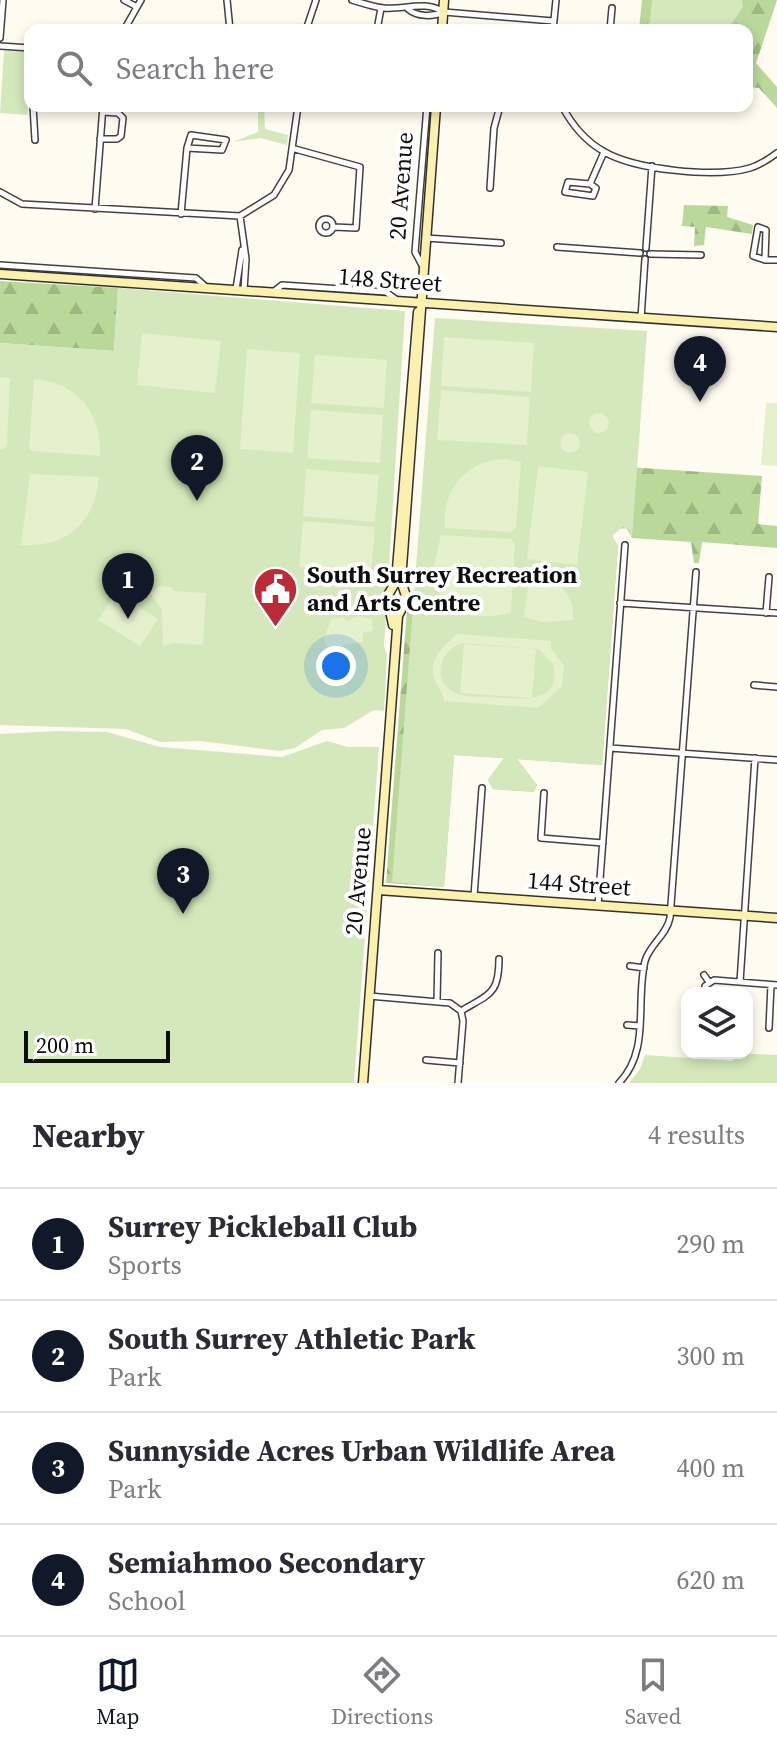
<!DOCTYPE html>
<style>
:root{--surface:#fff;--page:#f7f7f7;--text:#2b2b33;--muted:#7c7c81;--line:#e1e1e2;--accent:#111827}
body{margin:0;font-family:"Source Serif 4",serif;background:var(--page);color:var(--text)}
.controls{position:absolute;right:24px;bottom:24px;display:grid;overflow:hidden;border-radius:16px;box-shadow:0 4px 12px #0003}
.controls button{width:72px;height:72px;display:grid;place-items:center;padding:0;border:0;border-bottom:2px solid var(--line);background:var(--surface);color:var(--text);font:40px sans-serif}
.scale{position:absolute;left:24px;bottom:20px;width:146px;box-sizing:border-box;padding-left:8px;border:4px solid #0e0e0e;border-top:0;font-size:22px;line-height:28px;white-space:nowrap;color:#0e0e0e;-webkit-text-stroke:6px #fff;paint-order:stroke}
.you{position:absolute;left:336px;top:666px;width:28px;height:28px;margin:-20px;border:6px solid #fff;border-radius:50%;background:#1a73e8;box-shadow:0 0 0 12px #1a73e833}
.badge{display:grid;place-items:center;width:52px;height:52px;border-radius:50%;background:var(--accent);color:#fff;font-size:26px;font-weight:700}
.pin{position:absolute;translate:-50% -66px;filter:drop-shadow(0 2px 4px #0008)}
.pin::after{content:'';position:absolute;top:42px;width:28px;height:24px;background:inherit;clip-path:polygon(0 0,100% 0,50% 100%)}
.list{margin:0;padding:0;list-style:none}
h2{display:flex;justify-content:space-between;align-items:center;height:104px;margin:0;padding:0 32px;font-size:34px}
h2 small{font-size:26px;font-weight:400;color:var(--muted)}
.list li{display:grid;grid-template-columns:52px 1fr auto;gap:24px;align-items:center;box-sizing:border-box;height:112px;padding:0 32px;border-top:2px solid var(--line)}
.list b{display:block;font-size:30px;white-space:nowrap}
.list p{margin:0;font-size:26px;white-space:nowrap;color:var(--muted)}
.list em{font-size:26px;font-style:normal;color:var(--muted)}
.icon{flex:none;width:44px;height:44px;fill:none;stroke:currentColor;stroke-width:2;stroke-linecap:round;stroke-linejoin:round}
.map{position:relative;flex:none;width:777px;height:1083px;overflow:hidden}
.search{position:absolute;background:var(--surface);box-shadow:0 4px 12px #0003;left:24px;right:24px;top:24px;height:88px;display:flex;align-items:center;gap:20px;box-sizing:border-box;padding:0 28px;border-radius:16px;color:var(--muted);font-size:30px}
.sheet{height:552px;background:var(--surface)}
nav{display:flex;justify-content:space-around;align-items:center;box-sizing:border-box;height:112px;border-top:2px solid var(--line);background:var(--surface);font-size:22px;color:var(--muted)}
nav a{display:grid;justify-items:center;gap:4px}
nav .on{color:var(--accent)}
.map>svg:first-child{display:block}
</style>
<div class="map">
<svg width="777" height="1083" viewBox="0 0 777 1083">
<defs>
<pattern id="forest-firs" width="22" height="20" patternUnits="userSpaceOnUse" patternTransform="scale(2)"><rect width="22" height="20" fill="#b9d89a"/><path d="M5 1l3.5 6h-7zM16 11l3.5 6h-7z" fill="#9eb884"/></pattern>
</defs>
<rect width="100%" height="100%" fill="#fefbf0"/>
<!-- forest -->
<path fill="url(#forest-firs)" d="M 642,0 L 777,0 L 756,63 L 777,87 L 777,108 L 759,88 L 747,87 L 747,30 L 639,30 Z
M 684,205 L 728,206 L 727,217 L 753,225 L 752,234 L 706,227 L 704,245 L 694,246 L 695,227 L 682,226 Z
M 0,281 L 118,288 L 114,351 L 0,343 Z
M 628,467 L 762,476 L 758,524 L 777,526 L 777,548 L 702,542 L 699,563 L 694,563 L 691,542 L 632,538 L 627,528 L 616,529 L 612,536 L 618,546 L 602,765 L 517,759 L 537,785 L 534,792 L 493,789 L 488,780 L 504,758 L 454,755 L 444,887 L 386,883 L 407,610 L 580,593 Z"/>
<!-- park -->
<path fill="#d4e8bb" d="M 652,0 L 742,0 L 743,7 L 727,30 L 639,30 L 650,22 Z
M 4,51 L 30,52 L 27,115 L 0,113 Z
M 258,106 L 264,106 L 265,129 L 288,135 L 287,145 L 260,138 L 233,142 L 258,132 Z
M 118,288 L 405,311 L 384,646 L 387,655 L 384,711 L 374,710 L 344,728 L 322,730 L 295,748 L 280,751 L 201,741 L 160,742 L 126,729 L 0,725 L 0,343 L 114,351 Z
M 435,318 L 647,331 L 632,538 L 629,530 L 622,527 L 612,536 L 618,546 L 602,765 L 517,759 L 537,785 L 534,792 L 493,789 L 488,780 L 504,758 L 454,755 L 444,887 L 392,882 Z
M 57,731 L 107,732 L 160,747 L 282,757 L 327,741 L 348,747 L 379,747 L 354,1083 L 0,1083 L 0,734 Z
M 734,1053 L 777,1055 L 777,1083 L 629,1083 L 640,1069 L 645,1055 L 733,1061 Z"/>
<!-- pitch -->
<path fill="#e5f0cc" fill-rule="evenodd" d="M 142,333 L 221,341 L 215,393 L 137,385 Z
M 444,337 L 534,343 L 531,392 L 441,386 Z
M 247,349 L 300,353 L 293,453 L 240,449 Z
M 315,355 L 387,360 L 384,408 L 311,403 Z
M 0,377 L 10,378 L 7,446 L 3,449 L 0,449 Z
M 34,379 C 77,383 102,412 100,456 L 33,451 L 29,448 Z
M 441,390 L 530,397 L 527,445 L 437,440 Z
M 766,403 L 777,403 L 777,466 L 761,465 Z
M 311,410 L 383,415 L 380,463 L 307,458 Z
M589 423a10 10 0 1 1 20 0a10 10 0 1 1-20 0Z
M560 443a10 10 0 1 1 20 0a10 10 0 1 1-20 0Z
M 505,459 L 521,462 L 516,528 L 511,532 L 445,528 C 441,490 467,460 505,459 Z
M 538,466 L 588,472 L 577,565 L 527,559 Z
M 306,469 L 379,475 L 375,522 L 303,516 Z
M 30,474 L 99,477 C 95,523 67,548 21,545 Z
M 303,521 L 375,527 L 371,573 L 299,567 Z
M 441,535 L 511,539 L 515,544 L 511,613 C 487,618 461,619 442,602 L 433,570 Z
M 530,571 C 556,575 575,593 573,620 L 542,622 L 524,617 Z
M 159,586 L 171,587 L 174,591 L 206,593 L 203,645 L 173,643 L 163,646 L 162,610 L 150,593 Z
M 116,592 L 158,619 L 140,646 L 98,620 Z
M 359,616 L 372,619 L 373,631 L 363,633 L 363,642 L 346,644 L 329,653 L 324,639 L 331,619 L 344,617 L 347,621 Z
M 457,634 L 551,641 L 551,648 L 564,666 L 562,686 L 538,708 L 444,701 C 443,692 440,691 436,683 C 425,660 443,647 457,634 ZM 463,643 L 539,649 L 553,664 C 563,705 518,699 493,697 C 481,696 466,698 456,693 C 430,681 440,649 463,643 Z
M 464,644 L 536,649 L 532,698 L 460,693 Z"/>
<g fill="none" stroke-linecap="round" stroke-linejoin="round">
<defs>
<path id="street" d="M 124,0 L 137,7
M 227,0 L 230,30
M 352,0 C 362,3 373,7 384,8 C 403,10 426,0 443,12
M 408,9 C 417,17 433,17 444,12 L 553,21
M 124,30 L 141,0
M 306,30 L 316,0
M 377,30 L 381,8
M 553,30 L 556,0
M 610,30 L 612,8
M 0,38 L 3,0
M 0,46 L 30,48
M 33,106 L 35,140
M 562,106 C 572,125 584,140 603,151 C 634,170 715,178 750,168 C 760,165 769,159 777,153
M 100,139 L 117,139 L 121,136 L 123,118 L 118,113 L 103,112
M 295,149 L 360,167 L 356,228 L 334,227
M 590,184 L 596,188 L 593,196 L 565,192 L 568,182 L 590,184 L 604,152
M 490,188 L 494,128 L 500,106
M 0,192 L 22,204 L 240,216 L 274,195 L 289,170 L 298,106
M 95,209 L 103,106
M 181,214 L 187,148 L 222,150 L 226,140 L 191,135 L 187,148
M 240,216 L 246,259 L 244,290
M319 226a7 7 0 1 1 14 0a7 7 0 1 1-14 0Z
M 758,227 L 766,230 L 765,260 L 753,256 Z
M 426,238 L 501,243
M 557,247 L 640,253
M 646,248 L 652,166
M 650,254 L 701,255
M 765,260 L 777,260
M 0,265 L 196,278 L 206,287
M 423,267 L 415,252 L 427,106
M 236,289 L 242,250
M 273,292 L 282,285 L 386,292 L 397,300
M 641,318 L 645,259
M 620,603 L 777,613
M 766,613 L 769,577
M 754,685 L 777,687
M 610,748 L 777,760
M 544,793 L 541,838 L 603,843
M 474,896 L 482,788
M 598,906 L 625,545
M 630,966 L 644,968
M 704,975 L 709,982
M 740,982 L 755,758
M 705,993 L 705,986 L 714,980 L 777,985
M 369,996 L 450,1003 L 461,1011
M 437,1001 L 438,953
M 461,1011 C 489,994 499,995 499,959
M 627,1025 L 640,1026
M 769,1028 L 771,985
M 426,1060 L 460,1063
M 458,1083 L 463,1021 L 461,1011
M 619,1083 C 651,1050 635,1003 645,961 C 650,944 666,936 670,918 L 696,572"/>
<path id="secondary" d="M 442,30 L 444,0
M 0,274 L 777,327
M 393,625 L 387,597 L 396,581 L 418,312
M 378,890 L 777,918
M 363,1083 L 398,616 L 407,599 L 401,581 L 436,106"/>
</defs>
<!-- street casing -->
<use href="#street" stroke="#414141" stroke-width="8"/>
<!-- secondary casing -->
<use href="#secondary" stroke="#303030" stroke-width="11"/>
<!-- street -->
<use href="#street" stroke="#fff" stroke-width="5"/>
<!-- secondary -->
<use href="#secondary" stroke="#fcf0ae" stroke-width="8"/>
</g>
<!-- icons -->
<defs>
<symbol id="civic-pin" viewBox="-11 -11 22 30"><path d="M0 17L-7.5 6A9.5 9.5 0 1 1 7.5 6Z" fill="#ba2b38" stroke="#fff"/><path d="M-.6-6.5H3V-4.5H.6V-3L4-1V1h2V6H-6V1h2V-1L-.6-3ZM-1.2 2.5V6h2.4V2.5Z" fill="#fff"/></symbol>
</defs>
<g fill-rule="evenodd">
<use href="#civic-pin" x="250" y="564" width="51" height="69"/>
</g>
<g text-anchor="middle" stroke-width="8" stroke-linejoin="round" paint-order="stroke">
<!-- street labels -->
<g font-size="24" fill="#0e0e0e" stroke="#fff">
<text transform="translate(401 186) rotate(-86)" y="8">20 Avenue</text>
<text transform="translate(390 280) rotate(4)" y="8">148 Street</text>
<text transform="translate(358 881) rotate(-85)" y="8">20 Avenue</text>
<text transform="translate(579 884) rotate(4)" y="8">144 Street</text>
</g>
<!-- poi labels -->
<g font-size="24" font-weight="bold" fill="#0e0e0e" stroke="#fff" text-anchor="start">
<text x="307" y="583">South Surrey Recreation<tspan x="307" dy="28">and Arts Centre</tspan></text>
</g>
</g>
</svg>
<div class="controls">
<button><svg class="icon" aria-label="layers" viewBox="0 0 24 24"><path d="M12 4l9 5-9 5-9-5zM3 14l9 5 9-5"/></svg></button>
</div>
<div class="scale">200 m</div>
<div class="you"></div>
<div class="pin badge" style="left:128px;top:619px">1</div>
<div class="pin badge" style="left:197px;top:501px">2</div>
<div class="pin badge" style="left:183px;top:914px">3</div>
<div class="pin badge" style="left:700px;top:402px">4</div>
<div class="search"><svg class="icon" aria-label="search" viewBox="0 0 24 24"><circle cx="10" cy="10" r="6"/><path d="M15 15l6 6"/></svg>Search here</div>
</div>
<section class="sheet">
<h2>Nearby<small>4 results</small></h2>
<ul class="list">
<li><span class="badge">1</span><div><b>Surrey Pickleball Club</b><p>Sports</p></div><em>290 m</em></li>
<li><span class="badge">2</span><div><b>South Surrey Athletic Park</b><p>Park</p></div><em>300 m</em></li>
<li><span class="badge">3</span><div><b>Sunnyside Acres Urban Wildlife Area</b><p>Park</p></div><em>400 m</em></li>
<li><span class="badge">4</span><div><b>Semiahmoo Secondary</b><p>School</p></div><em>620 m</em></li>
</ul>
</section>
<nav>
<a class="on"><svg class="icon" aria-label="map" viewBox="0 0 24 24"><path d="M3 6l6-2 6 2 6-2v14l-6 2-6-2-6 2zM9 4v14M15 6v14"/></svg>Map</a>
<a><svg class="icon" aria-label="directions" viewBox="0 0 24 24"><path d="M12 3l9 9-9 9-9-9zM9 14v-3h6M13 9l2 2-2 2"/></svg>Directions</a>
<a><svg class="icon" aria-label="saved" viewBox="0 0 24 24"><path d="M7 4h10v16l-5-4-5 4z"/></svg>Saved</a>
</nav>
